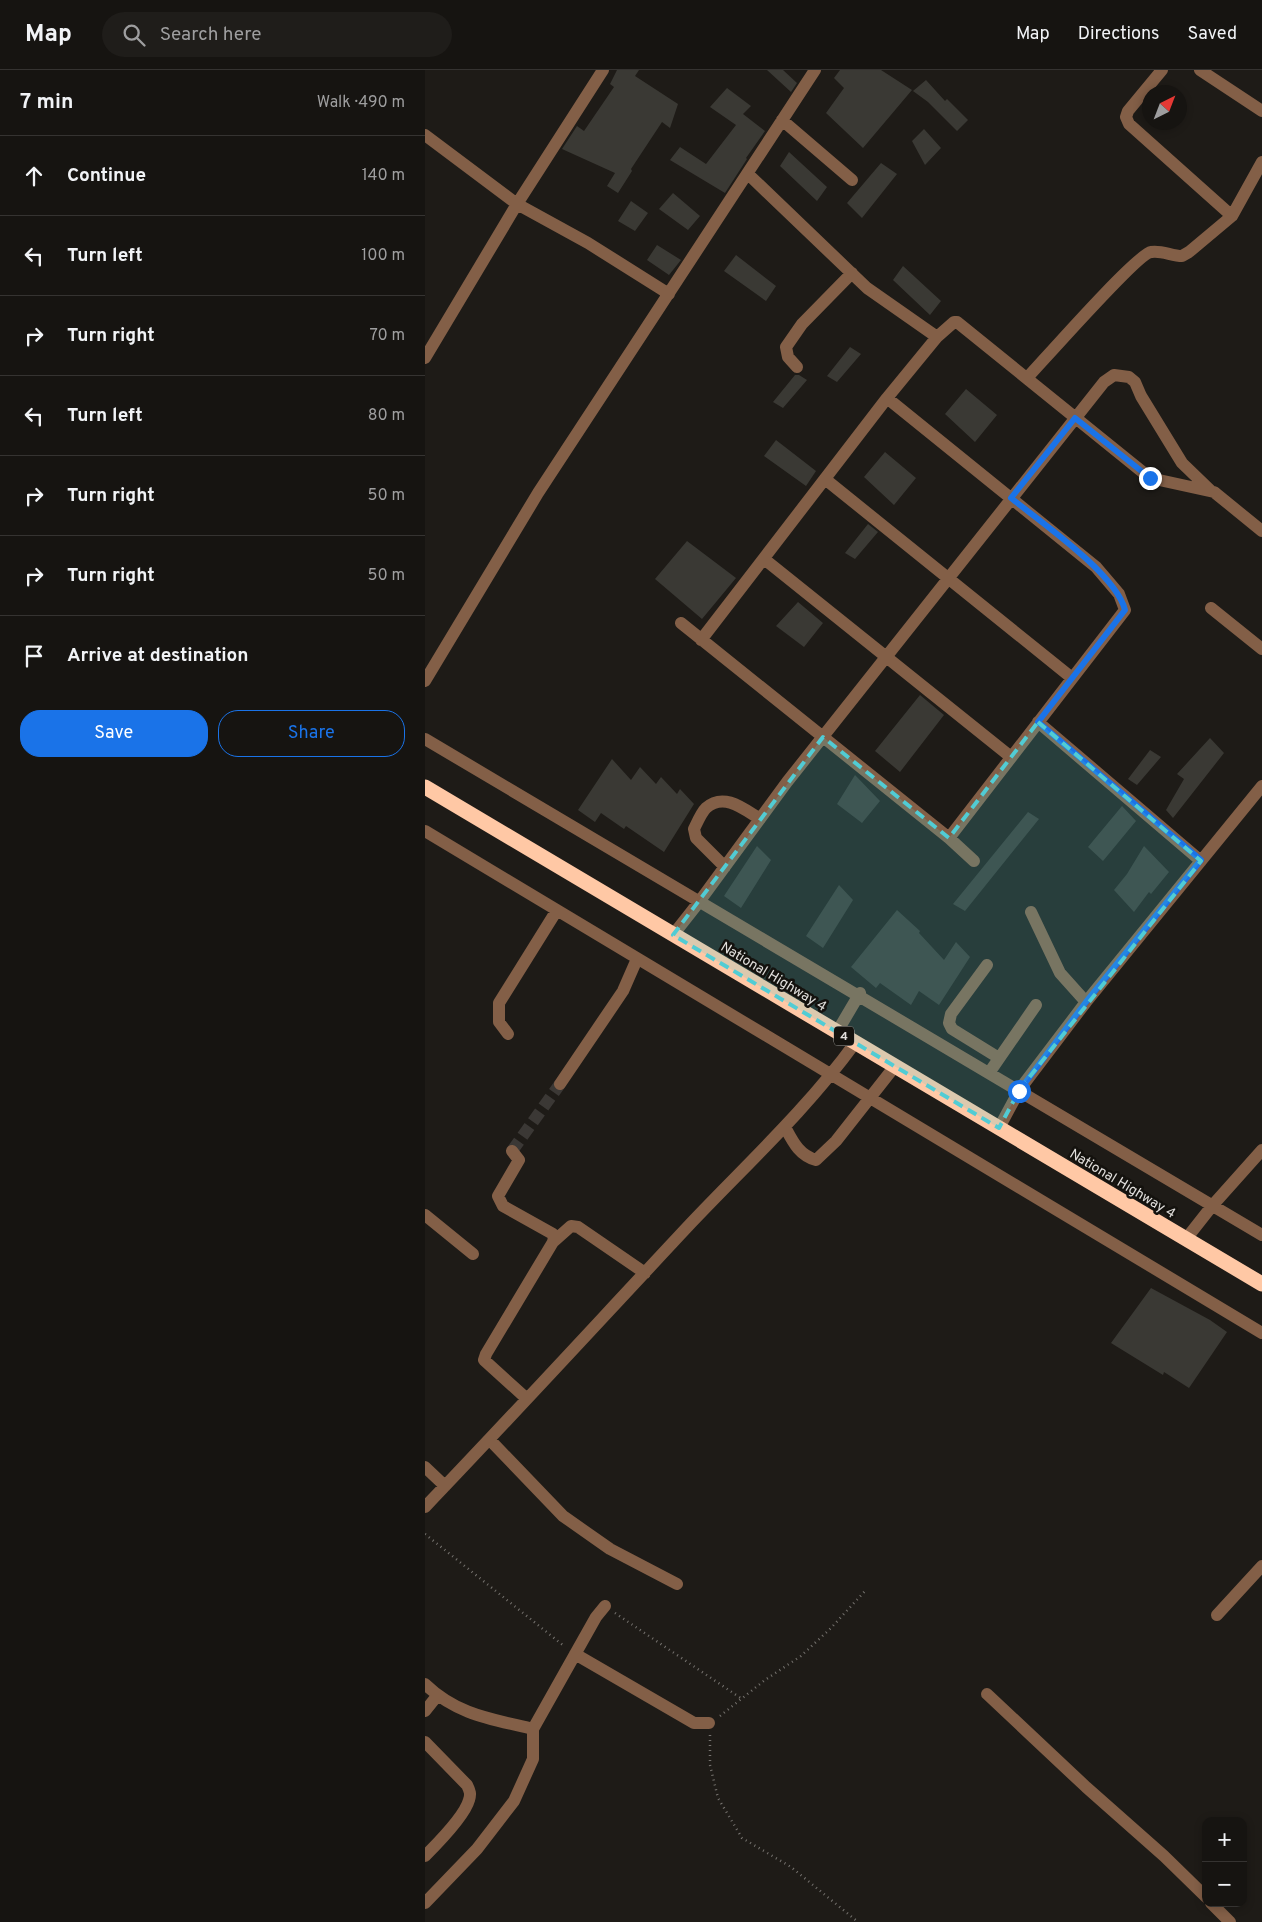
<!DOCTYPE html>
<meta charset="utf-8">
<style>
:root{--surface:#161411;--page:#1f1d1a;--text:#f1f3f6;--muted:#9e9e9f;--line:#353331;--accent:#1a73e8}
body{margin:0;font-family:Overpass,sans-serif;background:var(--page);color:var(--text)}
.controls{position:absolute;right:15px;bottom:15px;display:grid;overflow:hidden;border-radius:10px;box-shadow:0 2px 8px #0003}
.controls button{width:45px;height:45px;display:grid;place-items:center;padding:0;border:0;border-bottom:1px solid var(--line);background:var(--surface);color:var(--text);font:25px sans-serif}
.compass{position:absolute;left:717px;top:15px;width:45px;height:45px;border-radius:50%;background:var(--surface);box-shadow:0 2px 8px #0003;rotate:42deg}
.stop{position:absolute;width:15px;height:15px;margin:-11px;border:4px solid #1a73e8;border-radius:50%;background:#fff}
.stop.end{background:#1a73e8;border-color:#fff;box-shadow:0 1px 5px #0008}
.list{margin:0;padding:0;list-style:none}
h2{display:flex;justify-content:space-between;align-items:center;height:65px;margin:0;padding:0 20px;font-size:21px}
h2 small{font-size:16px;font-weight:400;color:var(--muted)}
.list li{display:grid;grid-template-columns:32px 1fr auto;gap:15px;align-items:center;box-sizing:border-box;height:80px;padding:0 20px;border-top:1px solid var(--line)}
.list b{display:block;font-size:19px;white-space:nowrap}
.list em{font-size:16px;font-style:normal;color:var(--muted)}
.actions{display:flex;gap:10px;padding:15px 20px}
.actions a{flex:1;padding:11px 0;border:1px solid var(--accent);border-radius:20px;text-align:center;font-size:18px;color:var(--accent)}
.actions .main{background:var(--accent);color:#fff}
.icon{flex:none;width:28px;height:28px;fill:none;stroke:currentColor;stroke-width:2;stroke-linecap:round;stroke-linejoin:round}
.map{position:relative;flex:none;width:837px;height:1852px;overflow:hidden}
header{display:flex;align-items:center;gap:30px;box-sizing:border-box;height:70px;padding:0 25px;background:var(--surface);border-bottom:1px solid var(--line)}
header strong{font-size:24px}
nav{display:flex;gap:28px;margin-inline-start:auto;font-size:18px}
.search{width:350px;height:45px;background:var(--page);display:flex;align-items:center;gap:12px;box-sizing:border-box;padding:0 18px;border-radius:28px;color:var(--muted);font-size:19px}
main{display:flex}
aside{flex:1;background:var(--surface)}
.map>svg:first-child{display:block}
</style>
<header>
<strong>Map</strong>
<div class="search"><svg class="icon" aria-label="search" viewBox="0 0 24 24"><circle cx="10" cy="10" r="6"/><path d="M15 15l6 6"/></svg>Search here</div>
<nav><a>Map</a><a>Directions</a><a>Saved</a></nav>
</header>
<main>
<aside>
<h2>7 min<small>Walk · 490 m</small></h2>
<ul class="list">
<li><svg class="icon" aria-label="ahead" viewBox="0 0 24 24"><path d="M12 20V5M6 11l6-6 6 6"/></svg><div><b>Continue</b></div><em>140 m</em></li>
<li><svg class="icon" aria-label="left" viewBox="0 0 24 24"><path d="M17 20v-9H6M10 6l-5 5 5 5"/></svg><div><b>Turn left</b></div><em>100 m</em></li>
<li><svg class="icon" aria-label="right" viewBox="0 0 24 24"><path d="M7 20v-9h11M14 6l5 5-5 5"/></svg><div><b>Turn right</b></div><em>70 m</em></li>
<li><svg class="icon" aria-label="left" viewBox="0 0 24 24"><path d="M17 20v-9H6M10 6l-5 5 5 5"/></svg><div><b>Turn left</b></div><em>80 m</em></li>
<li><svg class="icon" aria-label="right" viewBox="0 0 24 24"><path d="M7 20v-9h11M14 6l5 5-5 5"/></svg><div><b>Turn right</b></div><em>50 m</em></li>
<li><svg class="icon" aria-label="right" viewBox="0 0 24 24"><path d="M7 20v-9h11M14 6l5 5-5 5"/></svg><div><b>Turn right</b></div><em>50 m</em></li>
<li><svg class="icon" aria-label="arrive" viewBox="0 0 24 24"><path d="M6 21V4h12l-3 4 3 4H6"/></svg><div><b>Arrive at destination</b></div></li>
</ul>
<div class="actions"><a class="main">Save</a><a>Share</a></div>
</aside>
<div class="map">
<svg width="837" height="1852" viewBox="0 0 837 1852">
<rect width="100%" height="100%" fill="#1e1b17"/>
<!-- building -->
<path fill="#3a3934" d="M 192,0 L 214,0 L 210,6 L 253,34 L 245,58 L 237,52 L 206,99 L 207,101 L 193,123 L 182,116 L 190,103 L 137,79 L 152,56 L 159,61 L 189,17 L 185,14 Z
M 342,0 L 358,0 L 372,13 L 366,22 Z
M 415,0 L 456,0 L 487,20 L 438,78 L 401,43 L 419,18 L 409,8 Z
M 501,10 L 520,31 L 522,29 L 543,50 L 532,61 L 503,32 L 488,21 Z
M 302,18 L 326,36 L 318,44 L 340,61 L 321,88 L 322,89 L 300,123 L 245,90 L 255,77 L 281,94 L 311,55 L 285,37 Z
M 499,59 L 516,78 L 500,95 L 487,71 Z
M 364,82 L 402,117 L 392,131 L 355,96 Z
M 456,93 L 472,104 L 437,148 L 422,133 Z
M 248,123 L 275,146 L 263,160 L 234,139 Z
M 206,131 L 223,143 L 210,161 L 193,151 Z
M 232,175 L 256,190 L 244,205 L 222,190 Z
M 311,185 L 351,216 L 341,231 L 299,201 Z
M 478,196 L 516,231 L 505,245 L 468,210 Z
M 425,277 L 436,284 L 412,312 L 402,306 Z
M 370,305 L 374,305 L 382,310 L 358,338 L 348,332 Z
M 541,319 L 572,345 L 550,372 L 520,344 Z
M 351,370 L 391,401 L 381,416 L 339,386 Z
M 460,382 L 491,408 L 469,435 L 439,407 Z
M 443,454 L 453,462 L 430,489 L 420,483 Z
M 262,471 L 311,508 L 277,549 L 230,509 Z
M 373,532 L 398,553 L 379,577 L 351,556 Z
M 495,625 L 519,645 L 475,702 L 450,681 Z
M 785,668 L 799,683 L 748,748 L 741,740 L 759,709 L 752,704 Z
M 725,680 L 736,687 L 712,715 L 703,709 Z
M 187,689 L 206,710 L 215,697 L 231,714 L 236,707 L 252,724 L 255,719 L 269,734 L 239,782 L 201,756 L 199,759 L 176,743 L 170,752 L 153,740 Z
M 430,705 L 455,731 L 437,753 L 412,734 Z
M 697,736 L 711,751 L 678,791 L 663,777 Z
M 603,742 L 614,749 L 540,841 L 528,834 Z
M 332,776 L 346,790 L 316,838 L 299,826 Z
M 719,776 L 744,802 L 726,824 L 724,822 L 709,842 L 689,820 L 702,804 Z
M 414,815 L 428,830 L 398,878 L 381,866 Z
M 472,840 L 495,861 L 494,863 L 519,890 L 531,872 L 545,887 L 514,935 L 494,921 L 486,935 L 455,913 L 451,918 L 426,897 Z
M 726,1218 L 785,1250 L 802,1262 L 764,1318 L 739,1302 L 738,1305 L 686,1273 Z"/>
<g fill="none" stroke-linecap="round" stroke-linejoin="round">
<!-- minor-tunnel -->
<path stroke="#3b3835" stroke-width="12" stroke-dasharray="12 6" stroke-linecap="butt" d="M 87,1081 L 135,1014"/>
<!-- path -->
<path stroke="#76736f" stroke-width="2.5" stroke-dasharray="1 4" stroke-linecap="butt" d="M 0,1464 L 139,1576
M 190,1543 L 317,1629
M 295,1646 L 340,1610 L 376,1586 L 406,1558 L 440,1521
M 285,1665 L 285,1695 L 293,1728 L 317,1768 L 366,1797 L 433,1852"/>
<!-- minor -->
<path stroke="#835f47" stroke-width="12" d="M 737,0 L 703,41 L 701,47 L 704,54 L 807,146
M 775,0 L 837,41
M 357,50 L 427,110
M 0,65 L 92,134 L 163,173 L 244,224
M 323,104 L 442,218 L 512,267
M 0,288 L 92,134 L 178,0
M 372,297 L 363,287 L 361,277 L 377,254 L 427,203
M 602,308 C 618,291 712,184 726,182 C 736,180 747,186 757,186 L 764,182 L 807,146 L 837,92
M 462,328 L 671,497 L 694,524 L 700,540 L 524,768
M 400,409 L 647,608
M 339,489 L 586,687
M 786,538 L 837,579
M 256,553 L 524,768 L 549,791
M 276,570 L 462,328 L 512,267 L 529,252 L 532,252 L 725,408 L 789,422 L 837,461
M 0,611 L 113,423 L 390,0
M 613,652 L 776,791
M 0,669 L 837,1165
M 0,761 L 837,1263
M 300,797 L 271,768 L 269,759 C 272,753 276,743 281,738 C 299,722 319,739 335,749
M 606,842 L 635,903 L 661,932
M 248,865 L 274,832 L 362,712 L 679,312 L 689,305 L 704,307 L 710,312 L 716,326 L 757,393 L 786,421
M 562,895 L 526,944 L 524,953 L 527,959 L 574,988
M 412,962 L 435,923
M 83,964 L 74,952 L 74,933 L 132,840
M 564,1003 L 611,935
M 135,1014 L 198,921 L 212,889
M 360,1057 C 368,1072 374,1085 391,1090 L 411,1071 L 470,996
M 574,1058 L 595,1019 L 661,932 L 837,716
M 87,1081 L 94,1090 L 73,1126 L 78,1136 L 128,1164 L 129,1167 L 128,1172 L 61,1284 L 59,1290 L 102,1329
M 0,1145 L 48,1184
M 761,1169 L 787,1136 L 837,1080
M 128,1172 L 146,1156 L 153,1157 L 220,1203
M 65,1370 L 138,1446 L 185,1479 L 252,1514
M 0,1397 L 20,1416
M 0,1437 C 90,1343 178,1247 267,1152 C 323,1093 382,1039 430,973
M 792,1545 L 837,1496
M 150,1584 L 269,1653 L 284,1653
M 0,1614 C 32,1645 67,1649 108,1659 L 108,1689 L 89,1731 L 52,1779 L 0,1833
M 562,1624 L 661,1717 L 739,1786 L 781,1827
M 0,1641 L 12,1626
M 108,1659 L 171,1547 L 180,1536
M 0,1672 L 42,1715 C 45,1721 46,1724 44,1730 C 40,1745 11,1775 0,1786
M 786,1833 L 805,1852"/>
<!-- highway -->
<path stroke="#ffc8a5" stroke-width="15" d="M 0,717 L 837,1214"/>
</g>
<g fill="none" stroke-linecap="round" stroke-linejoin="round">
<!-- route -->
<path stroke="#1a73e8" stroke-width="6" d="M 594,1021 L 661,932 L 776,790 L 613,652 L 700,540 C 691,504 616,452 586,428 L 650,348 L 725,408"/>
</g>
<!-- marked area -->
<path fill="#51ccd4" fill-opacity="0.2" stroke="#51ccd4" stroke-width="4" stroke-dasharray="10 6" stroke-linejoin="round" d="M 613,652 L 776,791 L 595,1019 L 574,1058 L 248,865 L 398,667 L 524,768 Z"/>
<g text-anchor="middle" stroke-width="5" stroke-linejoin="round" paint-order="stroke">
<!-- shield labels -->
<rect fill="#14120e" stroke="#a4a29e" stroke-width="1" x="409" y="956.5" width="20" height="19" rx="4"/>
<g font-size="12" font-weight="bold" fill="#e1dfdc">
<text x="419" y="970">4</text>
</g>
<!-- street labels -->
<g font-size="14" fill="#e1dfdc" stroke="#14120e">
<text transform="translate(349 906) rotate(31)" y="5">National Highway 4</text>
<text transform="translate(698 1113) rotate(31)" y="5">National Highway 4</text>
</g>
</g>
</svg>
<div class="controls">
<button>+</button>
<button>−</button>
</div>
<svg class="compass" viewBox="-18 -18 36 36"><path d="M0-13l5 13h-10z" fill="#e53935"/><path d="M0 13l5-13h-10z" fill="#9e9e9f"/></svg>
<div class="stop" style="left:594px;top:1021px"></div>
<div class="stop end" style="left:725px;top:408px"></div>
</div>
</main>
